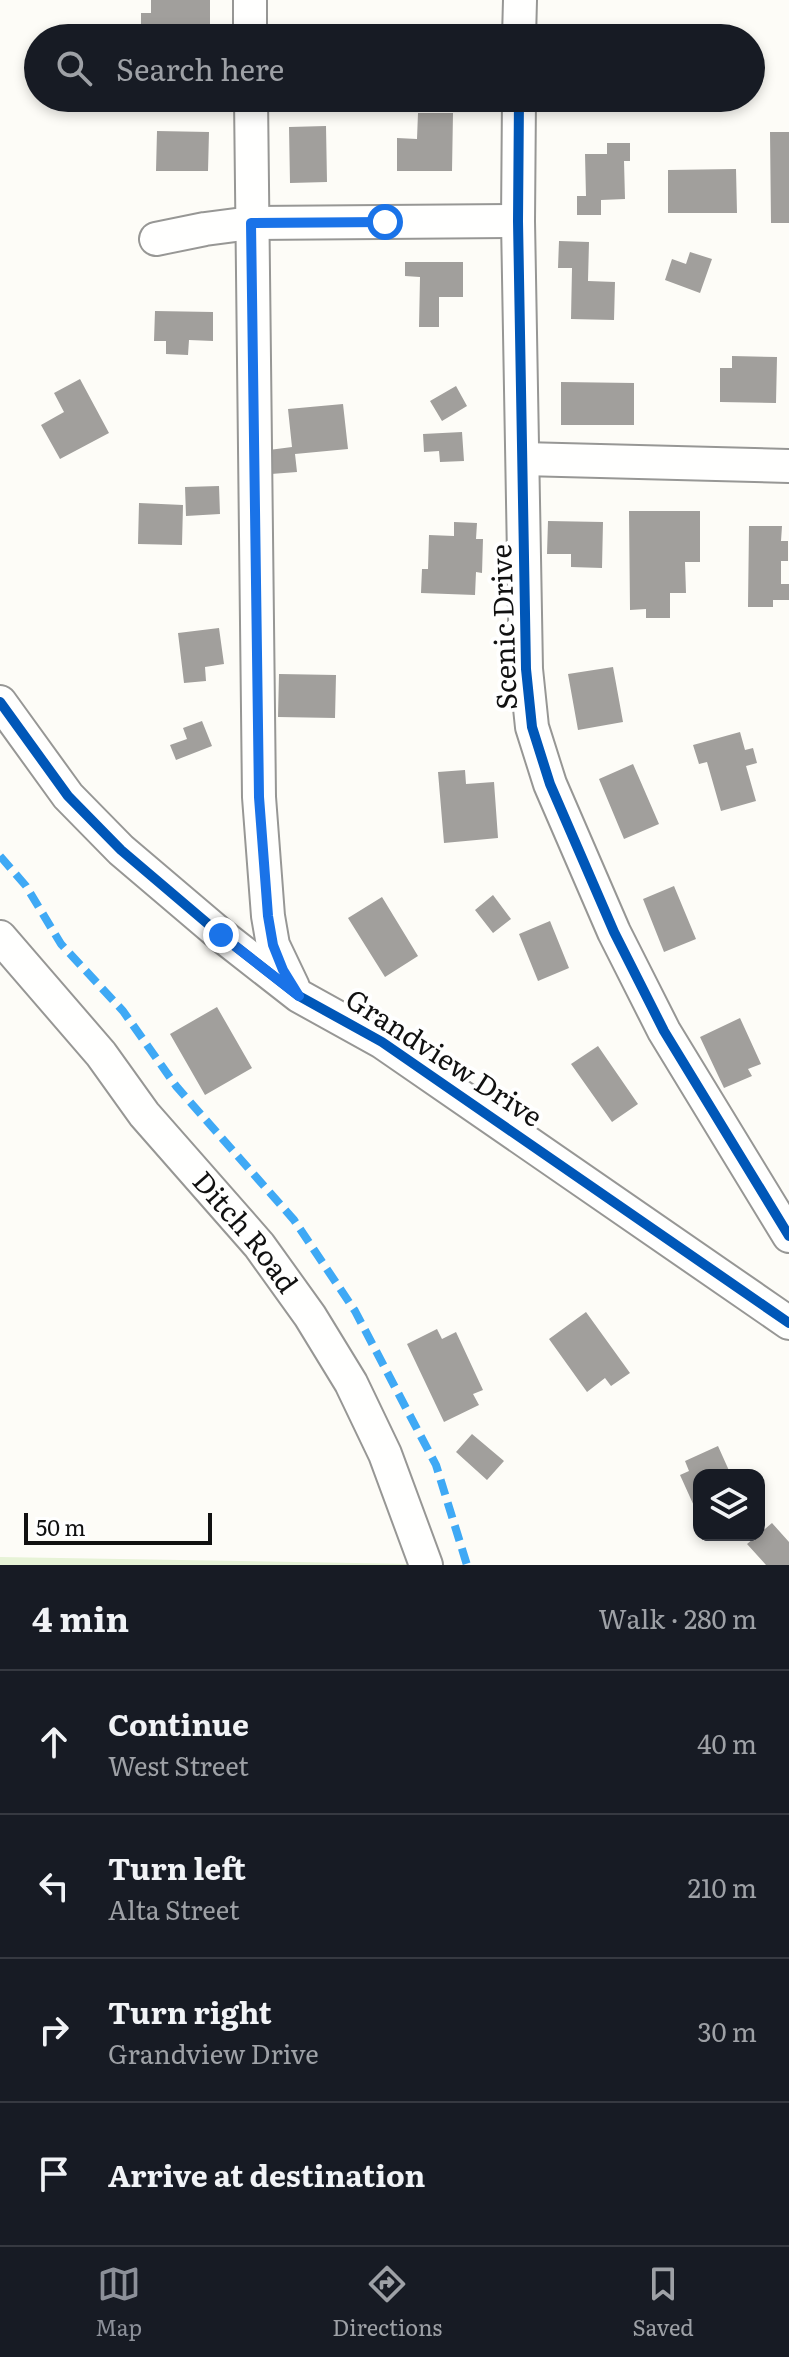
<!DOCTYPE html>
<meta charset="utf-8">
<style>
:root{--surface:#171b24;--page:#20242c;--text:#f1f3f6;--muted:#9ea1a6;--line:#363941;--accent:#8c9099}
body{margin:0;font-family:Literata,serif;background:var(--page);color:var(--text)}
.controls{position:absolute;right:24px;bottom:24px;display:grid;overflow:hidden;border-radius:16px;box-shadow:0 4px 12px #0003}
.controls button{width:72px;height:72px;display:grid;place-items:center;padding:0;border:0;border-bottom:2px solid var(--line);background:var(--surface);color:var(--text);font:40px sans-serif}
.scale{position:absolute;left:24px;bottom:20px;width:188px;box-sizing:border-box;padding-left:8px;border:4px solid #111;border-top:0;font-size:22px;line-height:28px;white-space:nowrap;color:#111;-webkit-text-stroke:6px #fff;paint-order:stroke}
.stop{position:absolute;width:24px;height:24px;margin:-18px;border:6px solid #1a73e8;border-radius:50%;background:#fff}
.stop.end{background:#1a73e8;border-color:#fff;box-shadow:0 2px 8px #0008}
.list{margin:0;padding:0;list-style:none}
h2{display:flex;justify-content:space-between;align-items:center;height:104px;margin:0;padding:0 32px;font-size:34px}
h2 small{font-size:26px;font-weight:400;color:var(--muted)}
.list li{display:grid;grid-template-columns:52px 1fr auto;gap:24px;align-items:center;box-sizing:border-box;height:144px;padding:0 32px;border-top:2px solid var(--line)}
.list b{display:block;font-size:30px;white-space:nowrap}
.list p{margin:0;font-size:26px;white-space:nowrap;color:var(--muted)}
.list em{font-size:26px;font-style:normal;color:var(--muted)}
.icon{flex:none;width:44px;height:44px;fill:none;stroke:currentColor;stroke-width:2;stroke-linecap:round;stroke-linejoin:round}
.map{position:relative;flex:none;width:789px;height:1565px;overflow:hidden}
.search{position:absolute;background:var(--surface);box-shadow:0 4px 12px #0003;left:24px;right:24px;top:24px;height:88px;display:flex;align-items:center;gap:20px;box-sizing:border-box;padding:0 28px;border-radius:44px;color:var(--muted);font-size:30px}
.sheet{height:680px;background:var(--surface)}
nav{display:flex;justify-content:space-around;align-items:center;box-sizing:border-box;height:112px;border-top:2px solid var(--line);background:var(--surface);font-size:22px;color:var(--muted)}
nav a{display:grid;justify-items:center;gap:4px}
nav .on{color:var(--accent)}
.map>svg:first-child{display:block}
</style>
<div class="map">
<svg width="789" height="1565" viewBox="0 0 789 1565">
<rect width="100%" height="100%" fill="#fdfcf7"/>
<!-- green -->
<path fill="#e7f3d7" d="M 0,1557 L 411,1564 L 411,1565 L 0,1565 Z"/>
<!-- building -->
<path fill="#a19f9c" d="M 151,0 L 210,0 L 210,38 L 152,38 L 152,29 L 141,29 L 141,13 L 151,13 Z
M 453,29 L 453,38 L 411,38 L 411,30 Z
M 608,98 L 657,98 L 657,104 L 609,105 Z
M 418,113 L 453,113 L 452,171 L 397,171 L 397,138 L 417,139 Z
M 326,126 L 327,182 L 290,183 L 289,127 Z
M 157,131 L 209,132 L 208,171 L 156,171 Z
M 770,132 L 789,132 L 789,223 L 771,223 Z
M 607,143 L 630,143 L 630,161 L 624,161 L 625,199 L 601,200 L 601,215 L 577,215 L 577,196 L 586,196 L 585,154 L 607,154 Z
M 736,169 L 737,213 L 668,213 L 668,170 Z
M 559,241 L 589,242 L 588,281 L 615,282 L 614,320 L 571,319 L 572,268 L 558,268 Z
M 690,252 L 712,259 L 700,293 L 665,280 L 672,259 L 686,264 Z
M 405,262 L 463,262 L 463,297 L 439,297 L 439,327 L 419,327 L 420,277 L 405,276 Z
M 155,311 L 213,312 L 213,341 L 189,340 L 188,355 L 166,354 L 166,341 L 154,341 Z
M 732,356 L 777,357 L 776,403 L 720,402 L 720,368 L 732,368 Z
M 80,379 L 109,433 L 60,459 L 41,425 L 64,412 L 54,393 Z
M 561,382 L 634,383 L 634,425 L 561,425 Z
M 456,386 L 467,406 L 442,421 L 430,401 Z
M 343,404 L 348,449 L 295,454 L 297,472 L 271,474 L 269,450 L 292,447 L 288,409 Z
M 462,432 L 464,461 L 440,462 L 439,451 L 424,452 L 423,434 Z
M 219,486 L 220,514 L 186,516 L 185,487 Z
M 139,503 L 183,505 L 182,545 L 138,544 Z
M 629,511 L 700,511 L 700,562 L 685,562 L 686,593 L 670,593 L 670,618 L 646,618 L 646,609 L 630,610 Z
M 548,521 L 603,522 L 602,568 L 571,567 L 571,554 L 547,554 Z
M 454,522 L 477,523 L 476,539 L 483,539 L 482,573 L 476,572 L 475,595 L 421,593 L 422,569 L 428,569 L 429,535 L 454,536 Z
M 749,526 L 782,526 L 781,541 L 788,541 L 788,561 L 781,561 L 781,584 L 789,584 L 789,600 L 773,600 L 773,607 L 748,607 Z
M 219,628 L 224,664 L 205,667 L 206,681 L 184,683 L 178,633 Z
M 613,667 L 623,722 L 578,730 L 568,674 Z
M 279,674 L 336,675 L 335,718 L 278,717 Z
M 202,721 L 212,746 L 176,760 L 170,745 L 187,739 L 183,728 Z
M 740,732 L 745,750 L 753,748 L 757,763 L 746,766 L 756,801 L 721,811 L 707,762 L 699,764 L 693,745 Z
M 633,764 L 659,824 L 624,839 L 599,779 Z
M 465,770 L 466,784 L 494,782 L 498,838 L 444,843 L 438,772 Z
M 674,886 L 696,939 L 664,952 L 643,899 Z
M 493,895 L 511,919 L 493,933 L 475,910 Z
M 382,897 L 418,956 L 385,977 L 348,918 Z
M 550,921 L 569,968 L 538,981 L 519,934 Z
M 217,1007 L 252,1068 L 205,1095 L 170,1034 Z
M 740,1018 L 761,1064 L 748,1069 L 752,1076 L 724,1088 L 700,1037 Z
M 598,1046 L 638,1104 L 612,1122 L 571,1064 Z
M 586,1312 L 630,1373 L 611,1386 L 605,1378 L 587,1392 L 549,1339 Z
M 437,1329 L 442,1339 L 456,1332 L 483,1390 L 473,1394 L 479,1405 L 444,1422 L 407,1344 Z
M 472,1434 L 504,1461 L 487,1480 L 456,1452 Z
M 718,1446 L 731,1475 L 699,1475 L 699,1517 L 680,1475 L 689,1471 L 685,1461 Z
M 772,1523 L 789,1542 L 789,1565 L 766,1565 L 747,1544 Z"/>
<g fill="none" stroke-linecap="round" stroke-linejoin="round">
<defs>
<g id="minor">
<path d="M 250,0 L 250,38"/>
<path d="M 519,38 L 520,0"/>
<path d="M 251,98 L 259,797 L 268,916 L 273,945 L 293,987"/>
<path d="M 519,98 L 518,221 L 526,669 L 532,727 L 550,784 L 614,932 L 664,1031 L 789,1236"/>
<path d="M 156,239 L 205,229 L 251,223 L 518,221"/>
<path d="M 523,459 L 789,466"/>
<path d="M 0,702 L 68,796 L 121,850 L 221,935 L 299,996 L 382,1042 L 789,1323"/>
<path id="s1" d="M 0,937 L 101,1054 L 144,1114 L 259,1245 L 310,1316 L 351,1383 L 385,1454 L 426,1565"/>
</g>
</defs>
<!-- minor casing -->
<use href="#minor" stroke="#979795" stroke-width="36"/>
<!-- minor -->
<use href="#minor" stroke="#fffffe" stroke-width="32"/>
<!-- quiet -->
<path stroke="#3fa9f5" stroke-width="8" stroke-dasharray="16 8" stroke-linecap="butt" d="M 0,856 L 26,886 L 61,944 L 123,1011 L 176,1086 L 294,1220 L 355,1311 L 436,1465 L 467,1565"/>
<defs>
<path id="cycleway" d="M 519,98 L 518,221 L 526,669 L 532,727 L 550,784 L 614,932 L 664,1031 L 789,1236
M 0,702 L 68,796 L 121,850 L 221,935 L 299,996 L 382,1042 L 789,1323"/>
</defs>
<!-- cycleway casing -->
<use href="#cycleway" stroke="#fff" stroke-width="15"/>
<!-- cycleway -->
<use href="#cycleway" stroke="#0057b8" stroke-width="10"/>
</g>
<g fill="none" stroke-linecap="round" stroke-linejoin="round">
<!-- route -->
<path stroke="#1a73e8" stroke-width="10" d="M 221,935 L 299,996 L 283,970 L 273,945 L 268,916 L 259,797 L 251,223 L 385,222"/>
</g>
<g text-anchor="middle" stroke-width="8" stroke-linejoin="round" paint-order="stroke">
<!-- street labels -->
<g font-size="28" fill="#111" stroke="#fff">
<text transform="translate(504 627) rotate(-92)" y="10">Scenic Drive</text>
<text transform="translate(444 1058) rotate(33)" y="10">Grandview Drive</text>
<text dy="10" stroke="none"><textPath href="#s1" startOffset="384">Ditch Road</textPath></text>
</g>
</g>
</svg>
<div class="controls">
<button><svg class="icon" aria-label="layers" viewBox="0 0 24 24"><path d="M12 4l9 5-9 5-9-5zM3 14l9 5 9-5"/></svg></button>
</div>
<div class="scale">50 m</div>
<div class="stop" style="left:385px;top:222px"></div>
<div class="stop end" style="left:221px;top:935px"></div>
<div class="search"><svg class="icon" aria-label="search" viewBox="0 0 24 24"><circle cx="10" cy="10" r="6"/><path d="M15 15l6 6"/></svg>Search here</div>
</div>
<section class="sheet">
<h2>4 min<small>Walk · 280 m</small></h2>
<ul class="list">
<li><svg class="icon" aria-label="ahead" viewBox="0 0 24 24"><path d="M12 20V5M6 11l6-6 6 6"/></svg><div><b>Continue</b><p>West Street</p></div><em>40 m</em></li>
<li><svg class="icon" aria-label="left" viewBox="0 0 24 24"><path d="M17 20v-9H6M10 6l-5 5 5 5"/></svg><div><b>Turn left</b><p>Alta Street</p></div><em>210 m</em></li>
<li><svg class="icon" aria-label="right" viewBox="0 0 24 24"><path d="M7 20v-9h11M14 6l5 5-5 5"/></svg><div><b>Turn right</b><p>Grandview Drive</p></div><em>30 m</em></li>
<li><svg class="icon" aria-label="arrive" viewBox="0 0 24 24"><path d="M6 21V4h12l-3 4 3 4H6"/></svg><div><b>Arrive at destination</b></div></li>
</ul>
</section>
<nav>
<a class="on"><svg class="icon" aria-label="map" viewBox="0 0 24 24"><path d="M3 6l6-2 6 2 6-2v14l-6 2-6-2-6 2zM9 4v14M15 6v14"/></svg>Map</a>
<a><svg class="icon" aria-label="directions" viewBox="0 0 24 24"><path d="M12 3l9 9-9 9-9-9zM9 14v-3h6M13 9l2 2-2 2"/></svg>Directions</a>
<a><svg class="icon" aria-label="saved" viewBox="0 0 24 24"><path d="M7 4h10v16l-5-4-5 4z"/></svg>Saved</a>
</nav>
